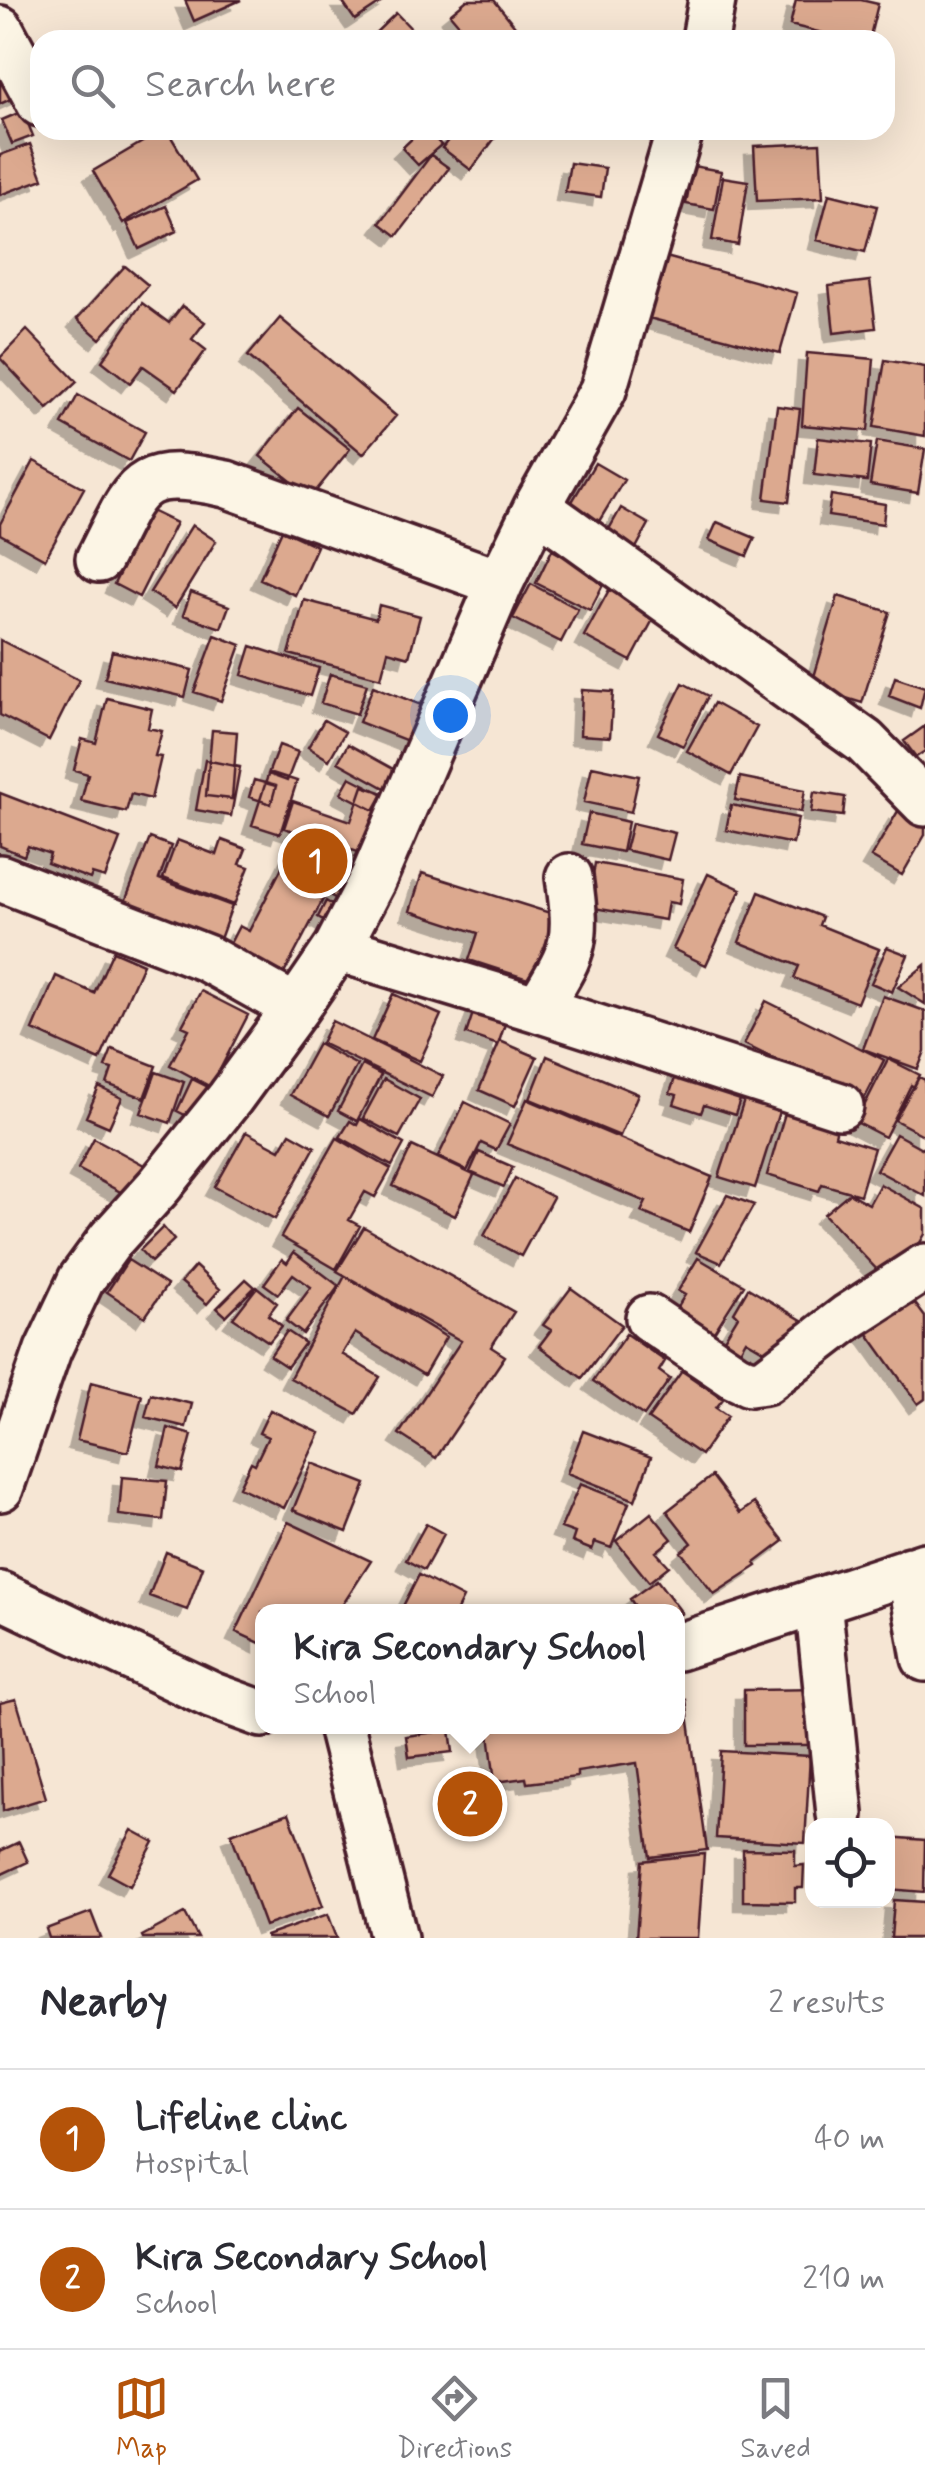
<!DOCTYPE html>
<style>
:root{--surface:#fff;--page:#f7f7f7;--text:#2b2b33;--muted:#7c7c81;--line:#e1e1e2;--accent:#b45309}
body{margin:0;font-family:Mynerve,sans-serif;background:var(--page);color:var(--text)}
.controls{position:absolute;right:30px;bottom:30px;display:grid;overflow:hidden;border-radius:20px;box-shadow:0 10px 40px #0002}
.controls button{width:90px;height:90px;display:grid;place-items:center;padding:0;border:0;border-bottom:2px solid var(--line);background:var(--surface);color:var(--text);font:50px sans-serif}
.you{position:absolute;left:450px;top:715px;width:35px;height:35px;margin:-25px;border:8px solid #fff;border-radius:50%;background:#1a73e8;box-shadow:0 0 0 15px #1a73e833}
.badge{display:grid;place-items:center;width:65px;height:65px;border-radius:50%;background:var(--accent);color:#fff;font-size:32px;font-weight:700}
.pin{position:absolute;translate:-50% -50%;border:5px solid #fff;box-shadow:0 2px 10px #0006}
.popup{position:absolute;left:255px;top:1604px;width:430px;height:130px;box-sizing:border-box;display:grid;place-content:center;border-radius:20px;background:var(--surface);filter:drop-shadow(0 2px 8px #0005);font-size:32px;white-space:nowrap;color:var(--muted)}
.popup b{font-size:38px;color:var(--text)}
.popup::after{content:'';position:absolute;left:50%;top:100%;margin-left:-20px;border:20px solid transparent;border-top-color:var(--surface)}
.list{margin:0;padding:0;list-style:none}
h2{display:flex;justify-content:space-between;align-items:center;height:130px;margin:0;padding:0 40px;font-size:42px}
h2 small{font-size:32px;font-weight:400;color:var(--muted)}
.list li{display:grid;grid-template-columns:65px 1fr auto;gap:30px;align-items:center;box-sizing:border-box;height:140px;padding:0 40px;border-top:2px solid var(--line)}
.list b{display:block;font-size:38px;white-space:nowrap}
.list p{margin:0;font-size:32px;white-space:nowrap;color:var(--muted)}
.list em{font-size:32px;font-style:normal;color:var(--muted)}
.icon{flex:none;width:55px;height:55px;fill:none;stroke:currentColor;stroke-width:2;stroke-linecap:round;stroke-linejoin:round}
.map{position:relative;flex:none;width:925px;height:1938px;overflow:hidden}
.search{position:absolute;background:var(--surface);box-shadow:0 10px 40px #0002;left:30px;right:30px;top:30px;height:110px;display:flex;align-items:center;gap:25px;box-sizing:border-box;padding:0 35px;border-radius:30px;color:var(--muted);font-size:38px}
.sheet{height:410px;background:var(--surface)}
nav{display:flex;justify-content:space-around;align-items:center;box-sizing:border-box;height:140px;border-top:2px solid var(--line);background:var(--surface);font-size:28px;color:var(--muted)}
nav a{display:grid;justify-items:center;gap:5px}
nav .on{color:var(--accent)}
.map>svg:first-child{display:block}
</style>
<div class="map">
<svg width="925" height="1938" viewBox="0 0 925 1938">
<defs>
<filter id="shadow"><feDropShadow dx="-9" dy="9" stdDeviation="0" flood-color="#0004"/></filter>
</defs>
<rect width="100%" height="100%" fill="#f6e6d4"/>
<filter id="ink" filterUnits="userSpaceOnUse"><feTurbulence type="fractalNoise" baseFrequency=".01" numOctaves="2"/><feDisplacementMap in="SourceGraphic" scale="20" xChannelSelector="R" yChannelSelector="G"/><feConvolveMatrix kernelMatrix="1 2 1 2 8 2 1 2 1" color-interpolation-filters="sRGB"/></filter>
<g filter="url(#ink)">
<!-- building -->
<path fill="#dca98f" stroke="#4a1f2b" stroke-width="2.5" filter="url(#shadow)" d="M 185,0 L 241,0 L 194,21 Z
M 341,0 L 385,0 L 355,20 Z
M 467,0 L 494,0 L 519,31 L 508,40 L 472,40 L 450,14 Z
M 796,0 L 861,0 L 878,4 L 869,40 L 851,40 L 790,25 Z
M 396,13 L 422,40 L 368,40 Z
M 14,70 L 24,93 L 0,104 L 0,76 Z
M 23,111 L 33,136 L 12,144 L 2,120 Z
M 163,130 L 167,130 L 197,180 L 123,223 L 93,171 Z
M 421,130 L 427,130 L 441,145 L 418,165 L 402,148 Z
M 456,130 L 501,130 L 471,170 L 442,148 Z
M 820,143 L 823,198 L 757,201 L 754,146 Z
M 30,144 L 43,179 L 0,195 L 0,155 Z
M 431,155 L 449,168 L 397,236 L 380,223 Z
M 570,163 L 605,168 L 601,197 L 565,192 Z
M 693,166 L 721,171 L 714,209 L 686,204 Z
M 723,177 L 748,181 L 738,245 L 712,240 Z
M 829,194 L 877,206 L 865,252 L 817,240 Z
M 166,206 L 177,231 L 139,249 L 127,223 Z
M 666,257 L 797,293 L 780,353 L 649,318 Z
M 125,266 L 148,285 L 100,339 L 77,319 Z
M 870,281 L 876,328 L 834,333 L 829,286 Z
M 142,303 L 169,323 L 182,306 L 205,322 L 192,339 L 206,350 L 177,390 L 143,366 L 130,383 L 102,361 Z
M 280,318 L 396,416 L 363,454 L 248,356 Z
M 27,330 L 77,382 L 48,409 L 0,358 Z
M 807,353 L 874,359 L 868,431 L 802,425 Z
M 885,360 L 925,367 L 925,436 L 874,427 Z
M 78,395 L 145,432 L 129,461 L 62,424 Z
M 777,406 L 800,409 L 789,502 L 765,499 Z
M 298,408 L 350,449 L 311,497 L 260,456 Z
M 818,438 L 871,444 L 867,481 L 814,475 Z
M 877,441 L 925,449 L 918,493 L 870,485 Z
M 34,461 L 84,488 L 45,559 L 0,534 L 0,524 Z
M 595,463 L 624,480 L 598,523 L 570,505 Z
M 831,495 L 885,504 L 883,524 L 828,516 Z
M 621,508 L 649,524 L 636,548 L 608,531 Z
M 151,511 L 176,523 L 139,597 L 114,584 Z
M 717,522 L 755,538 L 747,556 L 709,540 Z
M 192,525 L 216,541 L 175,608 L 150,592 Z
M 282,530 L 317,546 L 295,595 L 260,579 Z
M 552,550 L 606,579 L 590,610 L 536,583 Z
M 531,584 L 578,609 L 561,642 L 513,618 Z
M 609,590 L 656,614 L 631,661 L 584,636 Z
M 191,592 L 229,606 L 221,628 L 183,615 Z
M 838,596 L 890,612 L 862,703 L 811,687 Z
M 304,600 L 376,619 L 379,605 L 420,616 L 409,657 L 388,651 L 381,678 L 289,654 Z
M 215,635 L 241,645 L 221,701 L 194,692 Z
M 0,640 L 79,680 L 49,740 L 0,715 Z
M 251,646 L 319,668 L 310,696 L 242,675 Z
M 112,651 L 192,670 L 185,697 L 105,678 Z
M 330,674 L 367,684 L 357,714 L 321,703 Z
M 895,677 L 925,687 L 920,708 L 889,696 Z
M 683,683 L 708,696 L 683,746 L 658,734 Z
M 373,686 L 424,706 L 410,742 L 359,722 Z
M 582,690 L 613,692 L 610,737 L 580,735 Z
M 107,698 L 152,709 L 148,728 L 162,731 L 155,756 L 161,757 L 151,799 L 131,794 L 126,812 L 81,801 L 88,774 L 74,770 L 82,739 L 96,743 Z
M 714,703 L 757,727 L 731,775 L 687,751 Z
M 324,720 L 345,732 L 329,760 L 308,747 Z
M 925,726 L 925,751 L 916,757 L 904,741 Z
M 212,730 L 237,732 L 232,799 L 206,796 Z
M 348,744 L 395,770 L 385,788 L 338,762 Z
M 279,745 L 298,752 L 287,781 L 268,774 Z
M 205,760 L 240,767 L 231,816 L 196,810 Z
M 592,766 L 639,776 L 631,812 L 584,802 Z
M 269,772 L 297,781 L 280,834 L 252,825 Z
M 350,777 L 383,794 L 374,810 L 341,793 Z
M 740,777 L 805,790 L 801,812 L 735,800 Z
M 254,780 L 276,786 L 271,804 L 249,797 Z
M 363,786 L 390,795 L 373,857 L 284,828 L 293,801 L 351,821 Z
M 814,792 L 845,797 L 843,816 L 811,812 Z
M 0,793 L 120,839 L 105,878 L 92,874 L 90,879 L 47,863 L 50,854 L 28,846 L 24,856 L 0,846 Z
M 731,805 L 798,818 L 793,844 L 726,830 Z
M 898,811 L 925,826 L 925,835 L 902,875 L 871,857 Z
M 589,813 L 628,822 L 622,852 L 582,844 Z
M 632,823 L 675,833 L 668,860 L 625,850 Z
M 150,838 L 171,846 L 159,879 L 232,906 L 215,953 L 119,917 Z
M 177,840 L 217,855 L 222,840 L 246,849 L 240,864 L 249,867 L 234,905 L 163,878 Z
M 295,842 L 341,865 L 277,987 L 222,959 L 239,926 L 249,931 Z
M 595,863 L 683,879 L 679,904 L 668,902 L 665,920 L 588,907 Z
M 344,869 L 367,880 L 353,907 L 331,896 Z
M 422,873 L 563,917 L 552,955 L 543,952 L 534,981 L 469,960 L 478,933 L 410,911 Z
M 708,874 L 741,889 L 706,965 L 673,949 Z
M 759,892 L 822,917 L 819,925 L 879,949 L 857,1003 L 794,978 L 799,966 L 739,942 Z
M 326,901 L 344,912 L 335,927 L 318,917 Z
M 887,947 L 908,955 L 892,992 L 871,983 Z
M 113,951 L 143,964 L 100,1060 L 33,1030 L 56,976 L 94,993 Z
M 925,965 L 925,1004 L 898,987 Z
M 201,991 L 248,1015 L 211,1087 L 170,1065 L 189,1029 L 182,1026 Z
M 393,994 L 441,1015 L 420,1061 L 372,1040 Z
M 883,996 L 925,1011 L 925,1051 L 918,1069 L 863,1049 Z
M 478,998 L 510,1009 L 498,1045 L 466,1034 Z
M 766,1001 L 884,1060 L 862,1103 L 744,1044 Z
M 332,1021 L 443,1076 L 432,1097 L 321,1043 Z
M 500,1041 L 537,1057 L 515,1106 L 479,1090 Z
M 318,1044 L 357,1065 L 329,1116 L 290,1095 Z
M 112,1049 L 156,1066 L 144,1098 L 107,1084 L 112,1069 L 105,1067 Z
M 547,1056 L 638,1094 L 620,1136 L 530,1099 Z
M 888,1059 L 920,1075 L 914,1087 L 911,1085 L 885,1137 L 856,1122 Z
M 362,1065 L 381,1075 L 357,1121 L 338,1111 Z
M 679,1066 L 744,1088 L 735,1115 L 704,1105 L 701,1113 L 674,1104 L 677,1095 L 670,1093 Z
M 156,1072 L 184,1082 L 170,1123 L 141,1113 Z
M 919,1077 L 925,1080 L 925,1136 L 895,1120 Z
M 192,1079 L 212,1089 L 197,1121 L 177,1111 Z
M 384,1079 L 420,1099 L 399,1137 L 363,1118 Z
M 99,1087 L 122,1098 L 109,1127 L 86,1117 Z
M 748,1088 L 783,1099 L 755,1188 L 719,1177 Z
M 527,1099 L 712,1177 L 689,1232 L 641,1212 L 646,1202 L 507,1144 Z
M 465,1102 L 510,1124 L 496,1150 L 481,1143 L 467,1171 L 438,1157 Z
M 785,1113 L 837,1128 L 835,1136 L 874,1148 L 860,1195 L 822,1184 L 819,1191 L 767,1175 Z
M 360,1119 L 404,1144 L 392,1166 L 340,1137 L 350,1121 L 357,1125 Z
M 246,1132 L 280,1150 L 290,1133 L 315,1147 L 275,1219 L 215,1187 Z
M 896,1134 L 925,1150 L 925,1196 L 876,1170 Z
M 94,1138 L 144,1165 L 128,1196 L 78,1169 Z
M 337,1138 L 391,1169 L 375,1197 L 365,1192 L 349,1220 L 360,1226 L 336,1269 L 281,1237 Z
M 412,1146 L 474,1175 L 455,1216 L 393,1186 Z
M 479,1152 L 513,1167 L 504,1187 L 470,1172 Z
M 515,1178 L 553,1197 L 521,1256 L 484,1236 Z
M 880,1184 L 925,1209 L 925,1234 L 910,1260 L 883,1276 L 824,1214 L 849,1193 L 869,1204 Z
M 727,1195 L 754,1205 L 721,1263 L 696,1252 Z
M 163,1227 L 174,1240 L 151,1262 L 140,1250 Z
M 364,1227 L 514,1312 L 491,1347 L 505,1356 L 436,1458 L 399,1434 L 461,1341 L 337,1271 Z
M 294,1252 L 339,1286 L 303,1334 L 286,1321 L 311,1287 L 293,1274 L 278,1294 L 264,1284 L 282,1259 L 287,1263 Z
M 698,1258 L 744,1285 L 711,1337 L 673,1314 L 685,1295 L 678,1291 Z
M 128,1260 L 167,1285 L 145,1317 L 107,1292 Z
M 195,1266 L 220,1289 L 207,1304 L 181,1282 Z
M 345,1276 L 446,1337 L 424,1375 L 355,1333 L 342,1354 L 380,1377 L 357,1414 L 290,1378 Z
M 246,1279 L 255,1287 L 226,1316 L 217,1308 Z
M 257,1287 L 277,1303 L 268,1315 L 282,1326 L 269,1342 L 233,1318 Z
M 571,1288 L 622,1325 L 582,1378 L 539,1346 L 551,1330 L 543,1325 Z
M 748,1288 L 805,1322 L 782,1361 L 746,1340 L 738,1354 L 721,1344 L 738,1316 L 734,1312 Z
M 908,1294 L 925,1317 L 925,1399 L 918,1404 L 863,1327 Z
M 287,1331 L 305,1343 L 287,1367 L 270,1356 Z
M 626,1334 L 665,1361 L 659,1371 L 670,1379 L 644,1416 L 593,1381 Z
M 682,1371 L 723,1399 L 716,1408 L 728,1416 L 701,1455 L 648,1419 Z
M 91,1382 L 142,1395 L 128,1452 L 77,1440 Z
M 151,1394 L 192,1404 L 186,1427 L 145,1417 Z
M 270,1410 L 320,1433 L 284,1508 L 239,1487 L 251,1462 L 255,1464 L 268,1437 L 259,1433 Z
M 168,1428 L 192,1435 L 182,1472 L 159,1466 Z
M 583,1431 L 651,1457 L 635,1500 L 567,1473 Z
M 312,1463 L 366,1484 L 347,1532 L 293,1510 Z
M 712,1476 L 740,1513 L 754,1503 L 784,1541 L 755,1563 L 757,1566 L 714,1594 L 681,1552 L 692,1543 L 667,1511 Z
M 122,1477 L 167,1481 L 163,1520 L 119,1515 Z
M 580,1484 L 629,1503 L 611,1548 L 595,1542 L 592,1550 L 572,1542 L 575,1533 L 561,1528 Z
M 651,1513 L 672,1539 L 656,1552 L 669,1566 L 649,1582 L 616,1541 Z
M 288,1522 L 371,1561 L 338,1612 L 262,1612 L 262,1644 L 236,1632 Z
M 426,1524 L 444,1534 L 424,1570 L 406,1560 Z
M 166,1552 L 203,1567 L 187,1610 L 149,1596 Z
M 419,1575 L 463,1598 L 456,1612 L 400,1612 Z
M 657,1580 L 682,1613 L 678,1616 L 678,1612 L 639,1612 L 630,1599 Z
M 823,1689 L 823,1745 L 744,1745 L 744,1690 Z
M 16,1699 L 46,1798 L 3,1811 L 0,1703 Z
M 686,1700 L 707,1850 L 650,1857 L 637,1763 L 577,1772 L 577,1777 L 527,1783 L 526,1778 L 495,1782 L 488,1726 L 678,1726 L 678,1701 Z
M 450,1730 L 453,1752 L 409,1757 L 406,1736 Z
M 721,1751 L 810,1756 L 805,1843 L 716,1838 Z
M 289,1813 L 323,1906 L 265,1926 L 231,1834 Z
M 132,1830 L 154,1842 L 130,1886 L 108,1874 Z
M 888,1837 L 925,1840 L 924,1892 L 888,1889 Z
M 19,1842 L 28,1862 L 0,1875 L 0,1851 Z
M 743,1849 L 795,1850 L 795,1866 L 804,1865 L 803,1888 L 795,1888 L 795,1902 L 743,1901 Z
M 704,1854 L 698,1938 L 636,1938 L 642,1861 Z
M 894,1900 L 925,1902 L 925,1938 L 891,1938 Z
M 91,1912 L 101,1938 L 49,1938 L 46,1929 Z
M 185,1913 L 198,1938 L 143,1938 L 142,1936 Z
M 328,1914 L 337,1938 L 267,1938 L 266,1936 Z"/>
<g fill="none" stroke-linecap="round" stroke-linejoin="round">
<defs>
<path id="minor" d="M 0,29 L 40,103
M 705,40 L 712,0
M 537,507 L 865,742 L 925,803
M 99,559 C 137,485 135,464 226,484 L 500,583
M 0,878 L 206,958 L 296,1008
M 337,948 L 538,1009 C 573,950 579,947 569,877
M 538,1009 L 840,1106
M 649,1318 L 735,1376 L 750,1383 L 765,1381 L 848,1317 L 925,1267
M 0,1488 L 48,1350 L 81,1280 L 111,1239 L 160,1185 L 230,1098 L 296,1008 L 337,948 L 373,879 L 500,583 L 537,507 L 603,390 L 680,130
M 910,1570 L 925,1658
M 0,1595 L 213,1696 L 262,1714
M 818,1601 L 840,1814
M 678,1647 L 925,1566
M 341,1726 L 394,1938"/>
</defs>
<!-- minor casing -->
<use href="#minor" stroke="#4a1f2b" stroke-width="52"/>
<!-- minor -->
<use href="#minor" stroke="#fcf5e5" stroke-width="45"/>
</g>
</g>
</svg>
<div class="controls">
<button><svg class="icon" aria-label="locate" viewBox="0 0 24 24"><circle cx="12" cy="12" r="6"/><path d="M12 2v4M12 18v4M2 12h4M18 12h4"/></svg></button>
</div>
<div class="you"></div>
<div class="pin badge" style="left:315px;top:861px">1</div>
<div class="pin badge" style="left:470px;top:1804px">2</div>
<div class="popup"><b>Kira Secondary School</b>School</div>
<div class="search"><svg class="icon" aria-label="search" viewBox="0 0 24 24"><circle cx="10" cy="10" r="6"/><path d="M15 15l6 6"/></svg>Search here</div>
</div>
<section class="sheet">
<h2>Nearby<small>2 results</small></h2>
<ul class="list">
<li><span class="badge">1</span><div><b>Lifeline clinc</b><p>Hospital</p></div><em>40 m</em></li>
<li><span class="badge">2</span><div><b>Kira Secondary School</b><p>School</p></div><em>210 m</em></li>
</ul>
</section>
<nav>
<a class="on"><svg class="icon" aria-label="map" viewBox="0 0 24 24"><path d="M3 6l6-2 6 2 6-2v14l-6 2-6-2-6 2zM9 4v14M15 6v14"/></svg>Map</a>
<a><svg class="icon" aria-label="directions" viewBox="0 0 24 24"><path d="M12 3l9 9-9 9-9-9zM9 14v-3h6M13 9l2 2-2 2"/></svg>Directions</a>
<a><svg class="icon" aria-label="saved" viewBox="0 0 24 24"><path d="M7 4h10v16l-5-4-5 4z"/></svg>Saved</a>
</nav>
